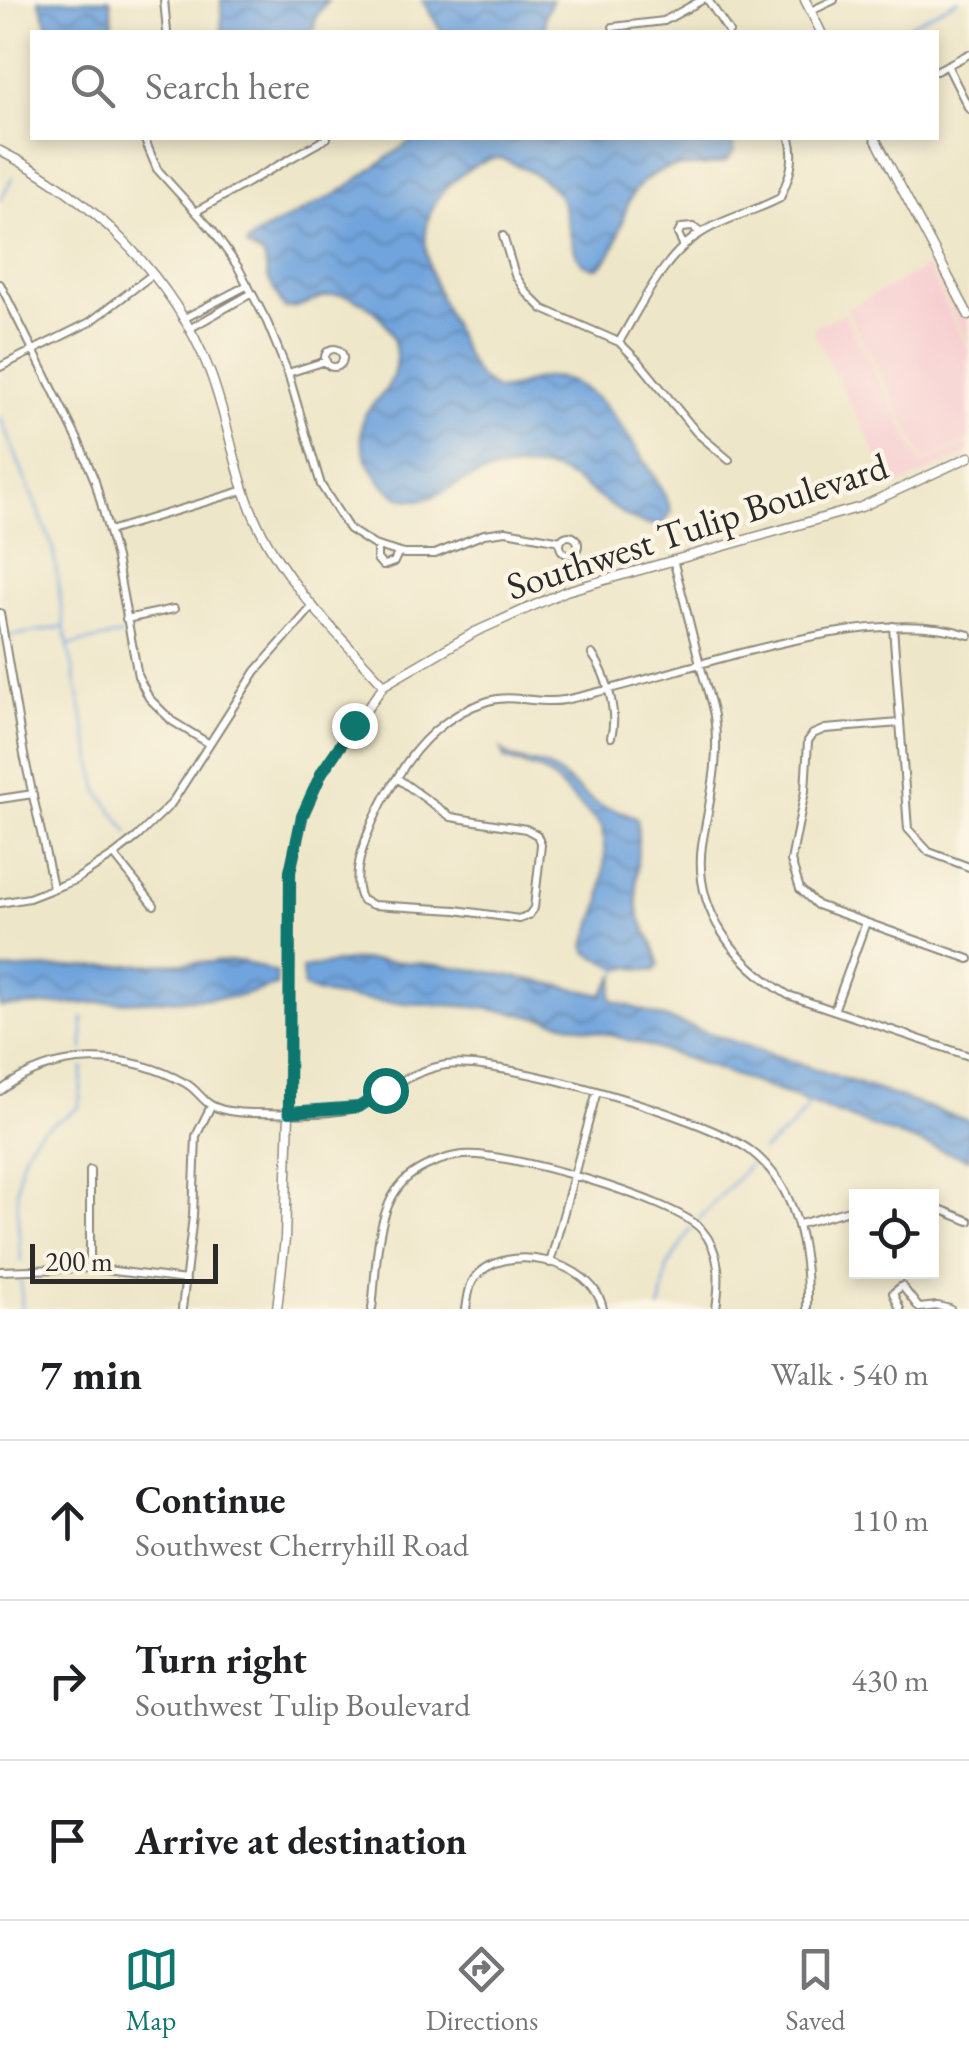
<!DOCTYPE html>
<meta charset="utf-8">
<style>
:root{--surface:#fff;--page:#f6f6f6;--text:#202124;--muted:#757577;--line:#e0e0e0;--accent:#0f766e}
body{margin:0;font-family:"EB Garamond",serif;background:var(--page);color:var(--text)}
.controls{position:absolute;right:30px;bottom:30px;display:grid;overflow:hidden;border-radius:0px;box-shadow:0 5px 15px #0003}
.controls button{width:90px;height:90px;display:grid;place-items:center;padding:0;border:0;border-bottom:2px solid var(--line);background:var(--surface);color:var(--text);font:50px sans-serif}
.scale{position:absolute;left:30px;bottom:25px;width:188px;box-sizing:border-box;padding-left:10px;border:5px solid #2b2b2b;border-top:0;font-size:28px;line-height:35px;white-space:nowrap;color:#2b2b2b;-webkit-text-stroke:8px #fcf5e5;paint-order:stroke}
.stop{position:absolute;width:30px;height:30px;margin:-22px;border:8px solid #0f766e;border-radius:50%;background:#fff}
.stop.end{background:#0f766e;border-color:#fff;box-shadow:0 2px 10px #0008}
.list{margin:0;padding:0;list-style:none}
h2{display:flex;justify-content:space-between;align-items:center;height:130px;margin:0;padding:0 40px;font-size:42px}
h2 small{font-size:32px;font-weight:400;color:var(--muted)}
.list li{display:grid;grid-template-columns:65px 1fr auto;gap:30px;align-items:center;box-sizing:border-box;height:160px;padding:0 40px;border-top:2px solid var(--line)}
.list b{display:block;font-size:38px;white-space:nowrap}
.list p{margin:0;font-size:32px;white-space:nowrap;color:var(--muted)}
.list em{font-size:32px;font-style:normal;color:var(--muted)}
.icon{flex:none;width:55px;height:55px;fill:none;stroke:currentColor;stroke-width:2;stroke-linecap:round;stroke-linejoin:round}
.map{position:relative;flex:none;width:969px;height:1309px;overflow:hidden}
.search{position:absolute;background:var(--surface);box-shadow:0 5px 15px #0003;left:30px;right:30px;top:30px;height:110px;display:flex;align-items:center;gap:25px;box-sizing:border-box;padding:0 35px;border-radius:0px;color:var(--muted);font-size:38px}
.sheet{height:610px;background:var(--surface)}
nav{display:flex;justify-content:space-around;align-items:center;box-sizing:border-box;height:140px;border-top:2px solid var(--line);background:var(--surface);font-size:28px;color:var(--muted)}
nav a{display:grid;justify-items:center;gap:5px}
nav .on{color:var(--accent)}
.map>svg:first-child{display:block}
</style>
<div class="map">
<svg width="969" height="1309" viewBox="0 0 969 1309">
<defs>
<pattern id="water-waves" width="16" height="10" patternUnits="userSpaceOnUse" patternTransform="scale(2.5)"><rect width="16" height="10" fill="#71a4dd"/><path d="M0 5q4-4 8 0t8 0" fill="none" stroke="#5d86b3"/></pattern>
</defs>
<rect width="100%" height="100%" fill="#fcf5e5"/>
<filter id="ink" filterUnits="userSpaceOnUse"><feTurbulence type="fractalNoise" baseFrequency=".01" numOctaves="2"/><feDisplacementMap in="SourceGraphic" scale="20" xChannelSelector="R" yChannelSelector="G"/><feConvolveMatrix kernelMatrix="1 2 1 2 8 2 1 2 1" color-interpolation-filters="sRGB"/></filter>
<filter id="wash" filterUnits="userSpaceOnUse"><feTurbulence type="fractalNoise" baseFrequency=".0048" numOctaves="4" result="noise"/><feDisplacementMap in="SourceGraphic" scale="40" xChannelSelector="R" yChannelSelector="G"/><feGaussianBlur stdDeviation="2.25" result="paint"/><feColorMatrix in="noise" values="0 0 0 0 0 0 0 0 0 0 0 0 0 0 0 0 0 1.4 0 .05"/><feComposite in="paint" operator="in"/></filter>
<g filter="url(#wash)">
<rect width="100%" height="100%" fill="#eee6c8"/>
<!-- built -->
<path fill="#f7cfd2" d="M 936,261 L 969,323 L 969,345 L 930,265 Z
M 927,267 L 969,352 L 969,440 L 924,460 L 846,309 Z
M 844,313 L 922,463 L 969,444 L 969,453 L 893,488 L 812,328 Z"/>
<!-- water -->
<path fill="url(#water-waves)" stroke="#4e6884" stroke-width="2.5" d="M 39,0 L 110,0 L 114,32 L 50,32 Z
M 221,0 L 328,0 L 316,17 L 313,32 L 222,32 Z
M 422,0 L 552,0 L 545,15 L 545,32 L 442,32 Z
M 415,138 L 731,138 L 734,151 L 727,161 C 704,170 679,162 658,172 C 612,193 631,242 598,268 C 563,268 575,213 555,191 C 542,175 519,166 500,158 C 485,158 471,167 459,176 C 402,220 430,276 454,329 C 467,357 470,375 497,390 C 518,390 536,374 558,378 C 576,382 593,394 605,406 C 621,424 667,491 671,512 L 664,523 C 632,535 589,482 558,472 C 534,464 499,468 476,476 C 451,484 426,510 398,496 C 376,484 358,450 362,425 C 364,408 379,401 387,388 C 411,349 384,303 342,295 C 320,292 304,310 284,308 L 268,278 L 264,256 L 247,247 L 247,244 L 258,234 L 340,192 Z
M 502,750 C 515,764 531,760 547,767 C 567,776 580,795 600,805 C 613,812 627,809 637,819 C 641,850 632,882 639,914 C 644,931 657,947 659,965 L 654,971 L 627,967 L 620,969 L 588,953 L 585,946 L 601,901 L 605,857 L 602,827 L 551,777 L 537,769 L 504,759 Z
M 356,960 C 441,961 520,976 602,995 L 616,974 L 611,998 L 614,1001 L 969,1121 L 969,1159 C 808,1110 652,1030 483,1008 C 441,1002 334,1005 304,987 L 302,968 Z
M 242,961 L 277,973 L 276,986 L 236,997 L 0,1007 L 0,970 Z"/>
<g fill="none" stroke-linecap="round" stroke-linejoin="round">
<!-- stream -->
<path stroke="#71a4dd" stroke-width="2.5" d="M 896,32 L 958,0
M 0,200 L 13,177
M 0,417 L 53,547 L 64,626 L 99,792 L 129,833
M 10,636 L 63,627
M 69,645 L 122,635
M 617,974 L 620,969
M 83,1018 L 83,1050
M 762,1151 L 792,1127 L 810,1103
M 699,1219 L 750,1164
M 21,1262 C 19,1223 7,1162 39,1132 C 51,1122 67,1118 79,1107 L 83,1067
M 21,1282 L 22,1309
M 660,1309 L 667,1268 L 691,1228"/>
</g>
</g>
<g filter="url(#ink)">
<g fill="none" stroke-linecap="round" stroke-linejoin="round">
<defs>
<path id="minor" d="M 164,0 L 167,32
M 708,0 L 729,32
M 811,11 L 834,0
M 613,27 L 664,21 L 702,0
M 947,65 L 969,109
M 936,71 L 969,54
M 144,138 L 157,169 L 213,231 L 238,267 L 267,322 L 288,373 L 321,485 L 349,529 L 374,545 L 404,554 L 435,554 L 484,534 L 506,531 L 561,541
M 197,211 L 327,138
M 503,236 L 515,275 L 526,292 L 543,309 L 619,342 L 640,363 L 697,433 L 729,460
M 684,246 L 678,234 L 681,228 L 693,227 L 701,233
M 0,284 L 78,440 L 95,481 L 116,558 L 138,676 L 149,698 L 172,721 L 208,743
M 183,319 L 248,285
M 189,329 L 252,293
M 619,342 C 642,304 665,252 706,230 C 729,217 756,211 780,198 C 789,178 796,160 790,138
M325 358a9 9 0 1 1 18 0a9 9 0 1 1-18 0Z
M 0,367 L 90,322 L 153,274
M 288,373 L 326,361
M 109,531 L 245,490
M560 545a9 9 0 1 1 18 0a9 9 0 1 1-18 0Z
M 377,546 L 377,559 L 383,566 L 394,562 L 398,553
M 673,560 C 683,595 691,630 700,664 C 704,681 711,699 714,716 C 721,761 709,801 702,845 C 693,911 736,963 788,995 L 969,1056
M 0,613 L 24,755 L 53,887
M 126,619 L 174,609
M 893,626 L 908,829 L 929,852 L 969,867
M 592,654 C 607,674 618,713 611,737
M 900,723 L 825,729 L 813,734 L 808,741 L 805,791 L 791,861 L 800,889 L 817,905 L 969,959
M 397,778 C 417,743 448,713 488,701 C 513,693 539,705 564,700 C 673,678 865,600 969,635
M 397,778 L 451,817 L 526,829 L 537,835 L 541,845 L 534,908 L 529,915 L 519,919 L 456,910 L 373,905 L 362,900 C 345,871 379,803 397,778 Z
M 0,799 L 33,794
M 114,855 L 154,905
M 0,903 L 29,898 L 75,880 L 114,855 L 137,837 L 171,804 L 256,671 L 313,606
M 835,1008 L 865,925
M 0,1091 C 54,1050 126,1050 185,1083 C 195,1088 200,1097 208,1103 C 218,1111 239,1113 252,1113 C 281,1113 330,1116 358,1107 C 367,1104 375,1096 383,1091 C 402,1080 425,1068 446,1065 C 499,1057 708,1118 751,1151 C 799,1188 808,1253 807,1309
M 90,1170 L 90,1268
M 932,1206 L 969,1221
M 800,1224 L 856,1208
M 550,1263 L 597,1091
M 0,1271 L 90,1268 L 186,1280
M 919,1308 L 938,1306 L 950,1309
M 182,1309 L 193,1216 L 196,1136 L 211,1106
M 372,1309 C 377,1269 374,1207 407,1178 C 421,1166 445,1157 463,1155 C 503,1150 675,1200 701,1229 C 722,1253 720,1280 716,1309
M 466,1309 C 468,1299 468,1287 474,1279 C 504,1239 594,1261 603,1309
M 900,1309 L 893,1293 L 902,1286 L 919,1308"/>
<path id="tertiary" d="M 805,0 L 821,32
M 875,138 L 969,316
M 0,151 C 91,196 173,277 210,372 C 229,422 235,477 258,525 C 288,587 339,635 384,685
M 277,1309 L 285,1239 L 289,1112 L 290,872 L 303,816 L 322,772 L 384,685 L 475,632 L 566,591 L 861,507 L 969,457"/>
</defs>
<!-- minor casing -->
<use href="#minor" stroke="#8c887a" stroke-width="10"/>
<!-- tertiary casing -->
<use href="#tertiary" stroke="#8c887a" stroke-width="11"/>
<!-- minor -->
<use href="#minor" stroke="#fff" stroke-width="6"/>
<!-- tertiary -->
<use href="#tertiary" stroke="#fff" stroke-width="8"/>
</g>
</g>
<g fill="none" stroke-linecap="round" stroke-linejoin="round" filter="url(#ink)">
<!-- route -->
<path stroke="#0f766e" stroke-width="12" d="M 354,725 L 322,772 L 302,816 L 290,872 L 289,1112 L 359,1107 L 385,1090"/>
</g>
<g text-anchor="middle" stroke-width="9" stroke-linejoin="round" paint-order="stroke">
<!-- street labels -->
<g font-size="38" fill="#2b2b2b" stroke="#fcf5e5">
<text transform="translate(697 526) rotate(-18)" y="13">Southwest Tulip Boulevard</text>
</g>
</g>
</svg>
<div class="controls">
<button><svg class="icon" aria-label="locate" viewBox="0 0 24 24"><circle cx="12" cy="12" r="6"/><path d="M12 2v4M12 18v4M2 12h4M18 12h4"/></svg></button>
</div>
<div class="scale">200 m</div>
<div class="stop" style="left:385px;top:1090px"></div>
<div class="stop end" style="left:354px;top:725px"></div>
<div class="search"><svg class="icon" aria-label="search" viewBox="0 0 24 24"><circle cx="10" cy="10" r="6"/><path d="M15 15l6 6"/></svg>Search here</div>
</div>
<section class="sheet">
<h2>7 min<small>Walk · 540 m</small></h2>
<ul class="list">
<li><svg class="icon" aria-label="ahead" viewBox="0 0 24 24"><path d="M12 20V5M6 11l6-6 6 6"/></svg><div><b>Continue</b><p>Southwest Cherryhill Road</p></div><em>110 m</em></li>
<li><svg class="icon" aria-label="right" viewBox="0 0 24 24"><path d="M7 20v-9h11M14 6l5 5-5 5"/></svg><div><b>Turn right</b><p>Southwest Tulip Boulevard</p></div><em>430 m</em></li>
<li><svg class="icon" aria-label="arrive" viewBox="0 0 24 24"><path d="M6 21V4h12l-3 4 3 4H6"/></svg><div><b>Arrive at destination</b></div></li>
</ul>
</section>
<nav>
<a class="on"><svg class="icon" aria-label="map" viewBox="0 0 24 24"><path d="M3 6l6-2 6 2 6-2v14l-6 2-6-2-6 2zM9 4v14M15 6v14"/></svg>Map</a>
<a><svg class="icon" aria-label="directions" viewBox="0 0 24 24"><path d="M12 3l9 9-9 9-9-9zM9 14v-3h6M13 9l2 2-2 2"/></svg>Directions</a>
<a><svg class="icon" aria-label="saved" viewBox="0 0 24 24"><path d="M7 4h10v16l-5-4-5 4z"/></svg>Saved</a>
</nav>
